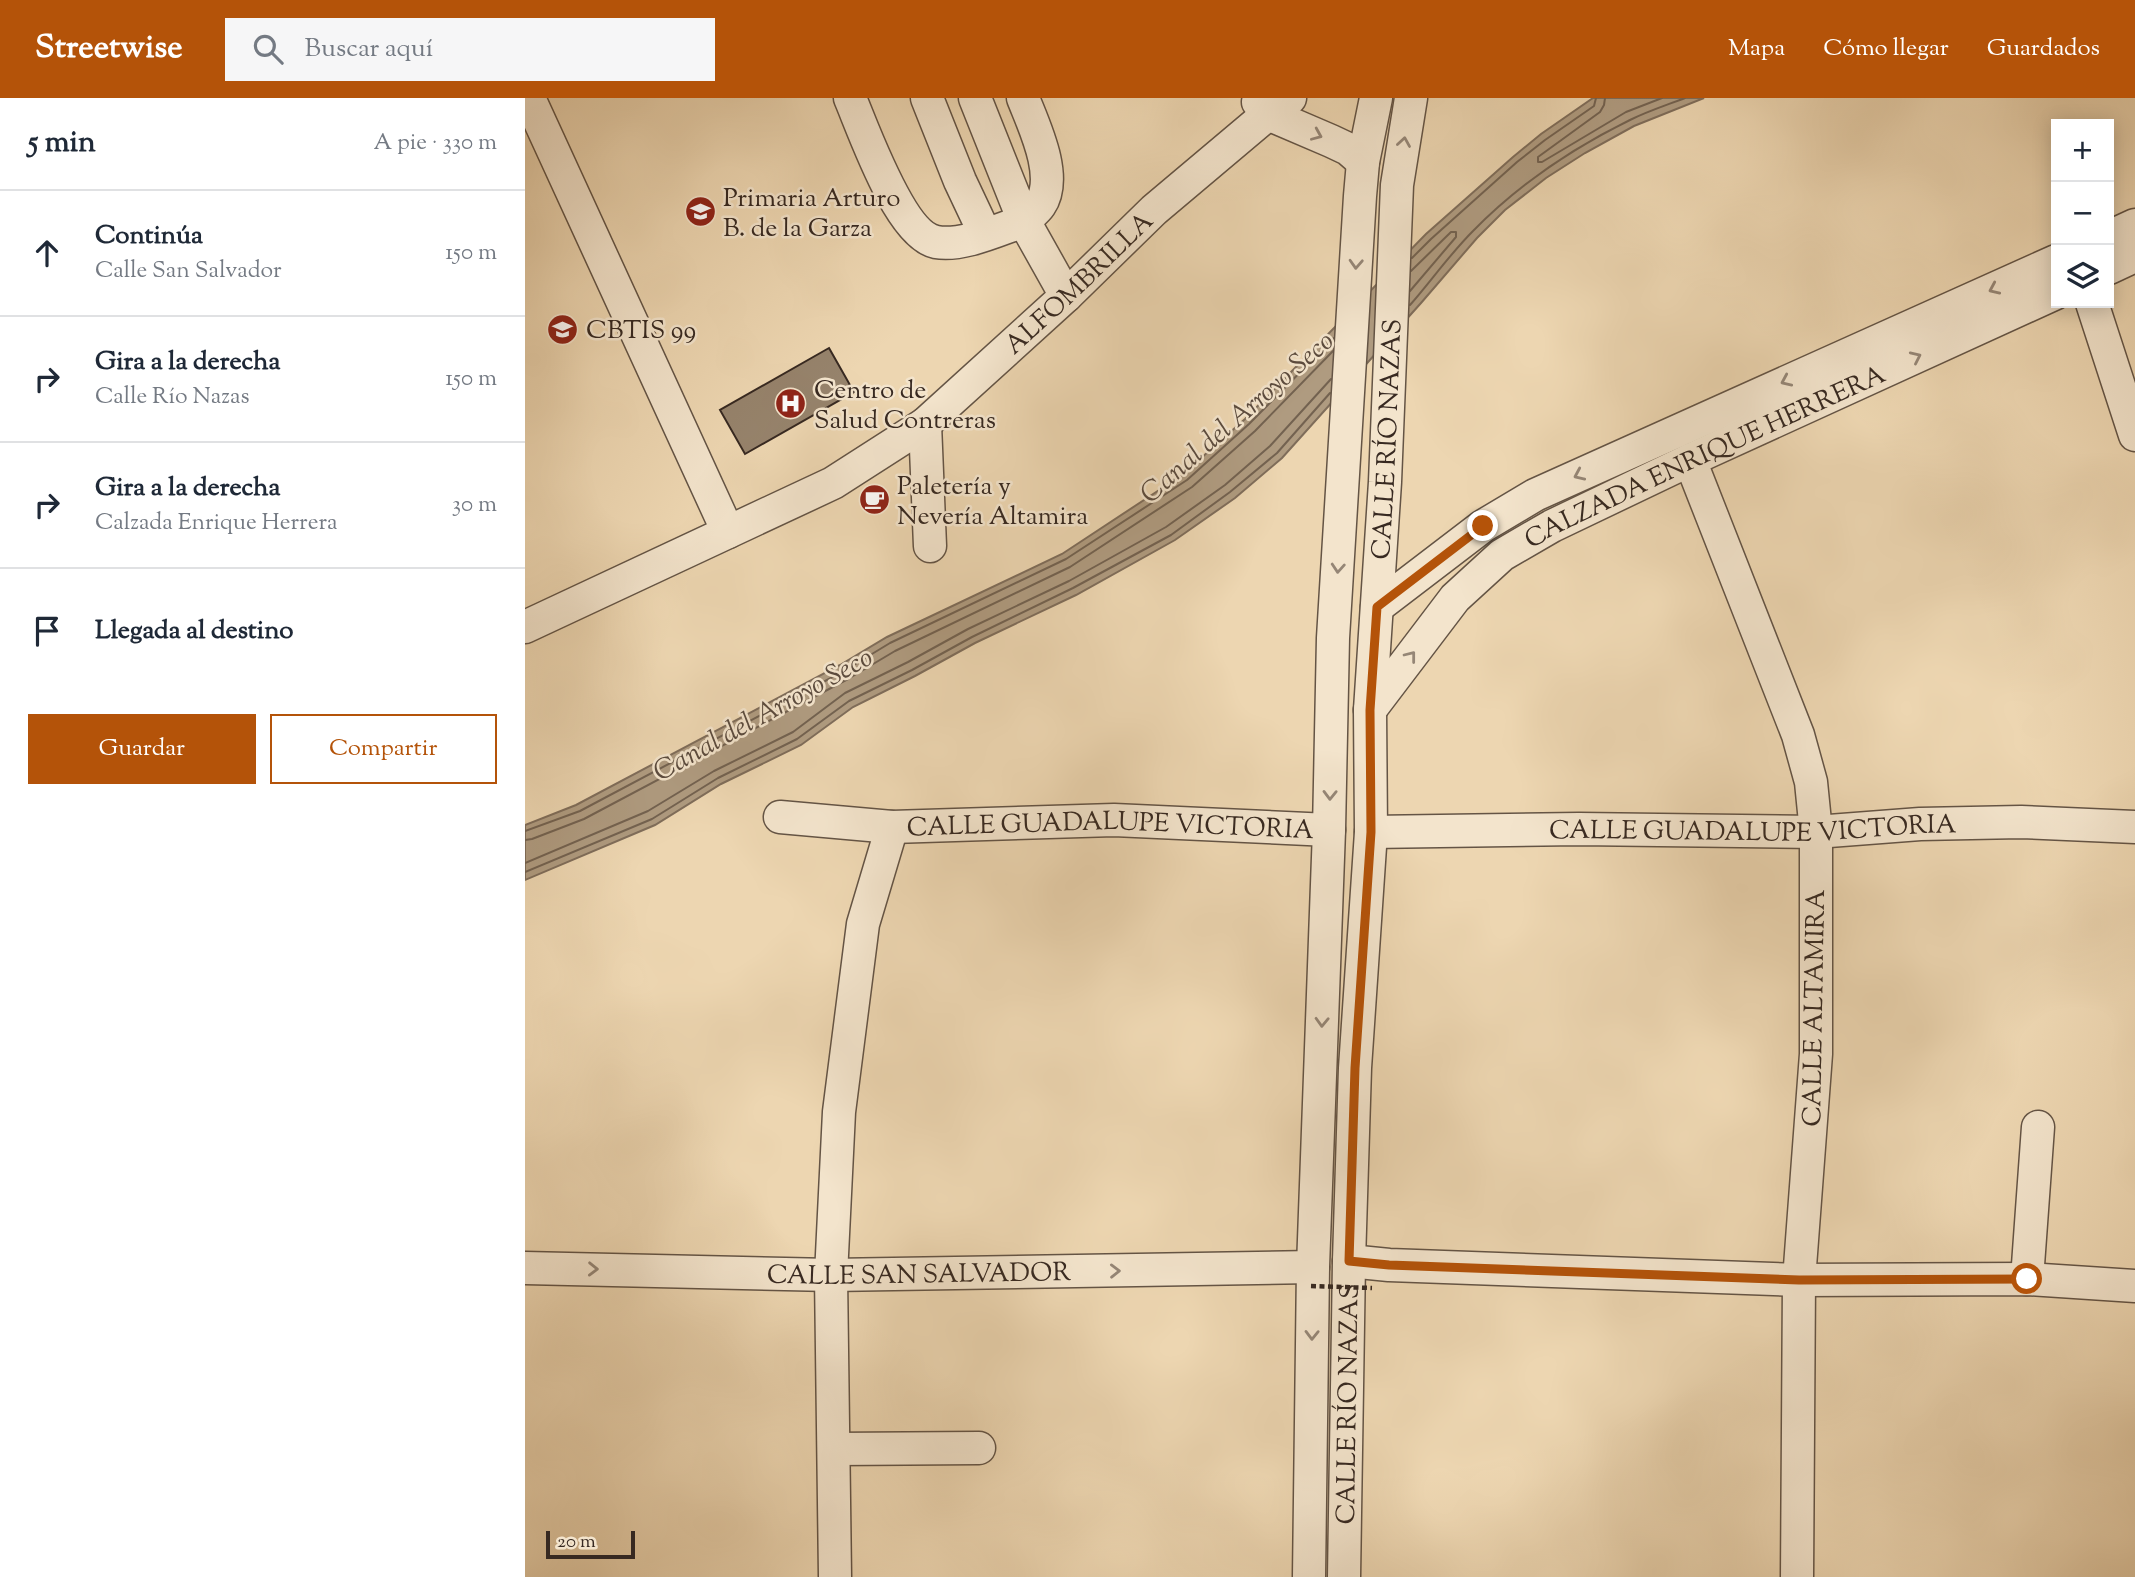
<!DOCTYPE html>
<html lang="es">
<meta charset="utf-8">
<style>
:root{--surface:#fff;--page:#f6f6f7;--text:#1f2937;--muted:#747a83;--line:#e0e1e3;--accent:#b45309}
body{margin:0;font-family:"Sorts Mill Goudy",serif;background:var(--page);color:var(--text)}
.controls{position:absolute;right:21px;top:21px;display:grid;overflow:hidden;border-radius:0px;box-shadow:0 4px 18px #0003}
.controls button{width:63px;height:63px;display:grid;place-items:center;padding:0;border:0;border-bottom:2px solid var(--line);background:var(--surface);color:var(--text);font:35px sans-serif}
.scale{position:absolute;left:21px;bottom:18px;width:89px;box-sizing:border-box;padding-left:7px;border:4px solid #372921;border-top:0;font-size:19px;line-height:24px;white-space:nowrap;color:#372921;-webkit-text-stroke:5px #f3e4cc;paint-order:stroke}
.stop{position:absolute;width:21px;height:21px;margin:-16px;border:5px solid #b45309;border-radius:50%;background:#fff}
.stop.end{background:#b45309;border-color:#fff;box-shadow:0 2px 7px #0008}
.list{margin:0;padding:0;list-style:none}
h2{display:flex;justify-content:space-between;align-items:center;height:91px;margin:0;padding:0 28px;font-size:30px}
h2 small{font-size:23px;font-weight:400;color:var(--muted)}
.list li{display:grid;grid-template-columns:46px 1fr auto;gap:21px;align-items:center;box-sizing:border-box;height:126px;padding:0 28px;border-top:2px solid var(--line)}
.list b{display:block;font-size:26px;white-space:nowrap}
.list p{margin:0;font-size:23px;white-space:nowrap;color:var(--muted)}
.list em{font-size:23px;font-style:normal;color:var(--muted)}
.actions{display:flex;gap:14px;padding:21px 28px}
.actions a{flex:1;padding:16px 0;border:2px solid var(--accent);border-radius:0px;text-align:center;font-size:24px;color:var(--accent)}
.actions .main{background:var(--accent);color:#fff}
.icon{flex:none;width:38px;height:38px;fill:none;stroke:currentColor;stroke-width:2;stroke-linecap:round;stroke-linejoin:round}
.map{position:relative;flex:none;width:1610px;height:1479px;overflow:hidden}
header{display:flex;align-items:center;gap:42px;box-sizing:border-box;height:98px;padding:0 35px;background:var(--accent);color:#fff}
header strong{font-size:33px}
nav{display:flex;gap:38px;margin-inline-start:auto;font-size:24px}
.search{width:490px;height:63px;background:var(--page);display:flex;align-items:center;gap:18px;box-sizing:border-box;padding:0 24px;border-radius:0px;color:var(--muted);font-size:26px}
main{display:flex}
aside{flex:1;background:var(--surface)}
.map>svg:first-child{display:block}
</style>
<header>
<strong>Streetwise</strong>
<div class="search"><svg class="icon" aria-label="search" viewBox="0 0 24 24"><circle cx="10" cy="10" r="6"/><path d="M15 15l6 6"/></svg>Buscar aquí</div>
<nav><a>Mapa</a><a>Cómo llegar</a><a>Guardados</a></nav>
</header>
<main>
<aside>
<h2>5 min<small>A pie · 330 m</small></h2>
<ul class="list">
<li><svg class="icon" aria-label="ahead" viewBox="0 0 24 24"><path d="M12 20V5M6 11l6-6 6 6"/></svg><div><b>Continúa</b><p>Calle San Salvador</p></div><em>150 m</em></li>
<li><svg class="icon" aria-label="right" viewBox="0 0 24 24"><path d="M7 20v-9h11M14 6l5 5-5 5"/></svg><div><b>Gira a la derecha</b><p>Calle Río Nazas</p></div><em>150 m</em></li>
<li><svg class="icon" aria-label="right" viewBox="0 0 24 24"><path d="M7 20v-9h11M14 6l5 5-5 5"/></svg><div><b>Gira a la derecha</b><p>Calzada Enrique Herrera</p></div><em>30 m</em></li>
<li><svg class="icon" aria-label="arrive" viewBox="0 0 24 24"><path d="M6 21V4h12l-3 4 3 4H6"/></svg><div><b>Llegada al destino</b></div></li>
</ul>
<div class="actions"><a class="main">Guardar</a><a>Compartir</a></div>
</aside>
<div class="map">
<svg width="1610" height="1479" viewBox="0 0 1610 1479">
<rect width="100%" height="100%" fill="#edd6b1"/>
<filter id="stains"><feTurbulence type="fractalNoise" baseFrequency=".00286" numOctaves="4"/><feColorMatrix values="0 0 0 0 .2 0 0 0 0 .09 0 0 0 0 .02 0 0 0 .5 -.17"/></filter>
<radialGradient id="worn" r=".72"><stop offset=".6" stop-color="#630" stop-opacity="0"/><stop offset="1" stop-color="#630" stop-opacity=".3"/></radialGradient>
<!-- water -->
<path fill="#af9b80" stroke="#7f6d5a" stroke-width="2" d="M 1068,0 L 1179,0 L 1109,28 L 1060,55 L 1021,80 L 980,112 L 952,140 L 896,205 L 757,360 L 710,400 L 650,442 L 551,497 L 450,545 L 390,578 L 328,609 L 276,647 L 196,686 L 130,727 L 0,782 L 0,727 L 51,707 L 315,567 L 362,539 L 537,456 L 657,377 L 720,321 L 901,136 L 988,59 L 1016,36 Z"/>
<g fill="none" stroke-linecap="round" stroke-linejoin="round">
<!-- shore -->
<path stroke="#736250" stroke-width="2" d="M 1080,0 L 1079,7 L 1075,14 L 1013,59 L 1013,64 L 1017,64 L 1101,14 L 1137,0
M 887,160 L 906,141 L 992,64 L 1020,42 L 1069,8 L 1071,0
M 885,193 L 931,139 L 931,134 L 926,134 L 886,173
M 885,207 C 906,183 925,156 948,133 C 992,88 1048,50 1105,22 C 1123,13 1142,7 1160,0
M 0,733 L 55,713 L 319,573 L 365,545 L 541,461 L 662,382 L 724,326 L 809,240
M 0,742 L 7,741 L 59,721 L 323,581 L 370,553 L 545,469 L 667,389 L 730,333 L 808,253
M 0,765 L 123,713 L 189,673 L 268,634 L 320,595 L 383,564 L 443,531 L 544,483 L 641,429 L 700,387 L 745,348 L 806,281
M 0,774 L 127,721 L 193,680 L 272,641 L 324,603 L 387,572 L 447,539 L 548,490 L 646,437 L 705,394 L 752,355 L 805,295"/>
</g>
<!-- building -->
<path fill="#96836c" stroke="#372921" stroke-width="2" d="M 304,250 L 329,294 L 220,356 L 195,312 Z"/>
<g fill="none" stroke-linecap="round" stroke-linejoin="round">
<defs>
<g id="minor">
<path d="M 4,0 L 203,434"/>
<path d="M 325,0 C 339,33 375,137 411,144 C 437,149 475,131 499,123 L 450,0"/>
<path d="M 402,0 L 435,83 L 460,136"/>
<path d="M 498,0 C 509,28 534,79 515,107 C 511,113 504,118 499,123 L 541,198"/>
<path d="M 733,4 L 743,16 L 806,43 L 823,51 L 838,64"/>
<path d="M 1584,139 L 1610,127"/>
<path d="M 1584,170 L 1610,158"/>
<path d="M 1567,205 L 1610,337"/>
<path d="M 400,326 L 405,448"/>
<path d="M 1165,362 L 1273,637 L 1286,684 L 1291,734 L 1291,956 L 1274,1182 L 1272,1479"/>
<path d="M 852,509 L 958,428 L 1010,397 L 1531,163"/>
<path id="s1" d="M 0,529 L 308,385 L 400,326 L 541,198 L 629,112 L 743,16 L 765,0"/>
<path id="s2" d="M 845,612 L 930,500 L 977,457 L 1027,428 L 1165,362 L 1531,195"/>
<path id="s3" d="M 255,719 L 367,729 L 589,722 L 804,732"/>
<path id="s4" d="M 846,734 L 1054,731 L 1291,734 L 1395,726 L 1496,724 L 1610,729"/>
<path d="M 824,1163 L 864,1167 L 1274,1182 L 1502,1181 L 1610,1188"/>
<path id="s5" d="M 0,1170 L 306,1177 L 788,1169"/>
<path d="M 1502,1181 L 1513,1029"/>
<path d="M 309,1351 L 454,1350"/>
<path d="M 310,1479 L 306,1177 L 314,1014 L 338,826 L 367,729"/>
<path d="M 784,1479 L 788,1169 L 804,732 L 808,540 L 835,98 L 838,64 L 851,0"/>
<path id="s6" d="M 819,1479 L 824,1163 L 830,970 L 846,734 L 845,612 L 860,384 L 872,87 L 886,0"/>
</g>
</defs>
<!-- minor casing -->
<use href="#minor" stroke="#645445" stroke-width="35"/>
<!-- minor -->
<use href="#minor" stroke="#f3e4cc" stroke-width="32"/>
<!-- path-bridge -->
<path stroke="#372921" stroke-width="4.5" stroke-dasharray="5 3.5" stroke-linecap="butt" d="M 786,1188 L 847,1190"/>
</g>
<!-- one-way arrows -->
<defs><path id="oneway-chevron" d="M-2-3.5L2.5 0L-2 3.5" fill="none" stroke-width="1.6" stroke-linecap="round" stroke-linejoin="round" transform="scale(1.75)"/></defs>
<g stroke="#958676">
<use href="#oneway-chevron" transform="translate(792 37) rotate(23)"/>
<use href="#oneway-chevron" transform="translate(879 44) rotate(-81)"/>
<use href="#oneway-chevron" transform="translate(831 166) rotate(93)"/>
<use href="#oneway-chevron" transform="translate(1469 191) rotate(156)"/>
<use href="#oneway-chevron" transform="translate(1391 259) rotate(-25)"/>
<use href="#oneway-chevron" transform="translate(1261 283) rotate(156)"/>
<use href="#oneway-chevron" transform="translate(1054 377) rotate(156)"/>
<use href="#oneway-chevron" transform="translate(813 470) rotate(94)"/>
<use href="#oneway-chevron" transform="translate(886 558) rotate(-52)"/>
<use href="#oneway-chevron" transform="translate(805 697) rotate(91)"/>
<use href="#oneway-chevron" transform="translate(797 924) rotate(92)"/>
<use href="#oneway-chevron" transform="translate(68 1171) rotate(1)"/>
<use href="#oneway-chevron" transform="translate(590 1173) rotate(-1)"/>
<use href="#oneway-chevron" transform="translate(787 1237) rotate(91)"/>
</g>
<g fill="none" stroke-linecap="round" stroke-linejoin="round">
<!-- route -->
<path stroke="#b45309" stroke-width="9" d="M 958,428 L 852,509 L 845,612 L 846,734 L 830,970 L 824,1163 L 864,1167 L 1274,1182 L 1502,1181"/>
</g>
<!-- icons -->
<defs>
<symbol id="school-disc" viewBox="-11 -11 22 22"><circle r="9.5" fill="#8f2418" stroke="#f3e4cc"/><path d="M0-5L7-2L0 1L-7-2ZM-4 1L0 2.5L4 1V4Q0 6-4 4Z" fill="#fff"/></symbol>
<symbol id="university-disc" viewBox="-11 -11 22 22"><circle r="9.5" fill="#8f2418" stroke="#f3e4cc"/><path d="M0-5L7-2L0 1L-7-2ZM-4 1L0 2.5L4 1V4Q0 6-4 4Z" fill="#fff"/></symbol>
<symbol id="hospital-disc" viewBox="-11 -11 22 22"><circle r="9.5" fill="#8f2418" stroke="#f3e4cc"/><path d="M-5-5h3v3.5h4V-5h3V5h-3V1.5h-4V5h-3Z" fill="#fff"/></symbol>
<symbol id="cafe-disc" viewBox="-11 -11 22 22"><circle r="9.5" fill="#8f2418" stroke="#f3e4cc"/><path d="M-5.5-4.5H6V0H3Q3 3.5 0 3.5H-2.5Q-5.5 3.5-5.5 0ZM3-3.2v2h1.7v-2ZM-6 4.5H4V6H-6Z" fill="#fff"/></symbol>
</defs>
<g fill-rule="evenodd">
<use href="#school-disc" x="158" y="96" width="35" height="35"/>
<use href="#university-disc" x="20" y="214" width="35" height="35"/>
<use href="#hospital-disc" x="248" y="288" width="35" height="35"/>
<use href="#cafe-disc" x="332" y="384" width="35" height="35"/>
</g>
<g text-anchor="middle" stroke-width="5" stroke-linejoin="round" paint-order="stroke">
<!-- poi labels -->
<g font-size="26" fill="#372921" stroke="#f3e4cc" text-anchor="start">
<text x="198" y="108">Primaria Arturo<tspan x="198" dy="30">B. de la Garza</tspan></text>
<text x="61" y="240">CBTIS 99</text>
<text x="289" y="300">Centro de<tspan x="289" dy="30">Salud Contreras</tspan></text>
<text x="372" y="396">Paletería y<tspan x="372" dy="30">Nevería Altamira</tspan></text>
</g>
<!-- street labels -->
<g font-size="26" fill="#372921" stroke="#f3e4cc">
<text dy="9" stroke="none"><textPath href="#s1" startOffset="658">ALFOMBRILLA</textPath></text>
<text dy="9" stroke="none"><textPath href="#s6" startOffset="1139">CALLE RÍO NAZAS</textPath></text>
<text dy="9" stroke="none"><textPath href="#s2" startOffset="430">CALZADA ENRIQUE HERRERA</textPath></text>
<text dy="9" stroke="none"><textPath href="#s4" startOffset="382">CALLE GUADALUPE VICTORIA</textPath></text>
<text dy="9" stroke="none"><textPath href="#s3" startOffset="331">CALLE GUADALUPE VICTORIA</textPath></text>
<text transform="translate(1288 910) rotate(-89)" y="9">CALLE ALTAMIRA</text>
<text dy="9" stroke="none"><textPath href="#s5" startOffset="394">CALLE SAN SALVADOR</textPath></text>
<text dy="9" stroke="none"><textPath href="#s6" startOffset="173">CALLE RÍO NAZAS</textPath></text>
</g>
<!-- water labels -->
<g font-size="28" font-style="italic" fill="#5b4b3e" stroke="#f3e4cc">
<text transform="translate(711 318) rotate(-41)" y="10">Canal del Arroyo Seco</text>
<text transform="translate(237 615) rotate(-29)" y="10">Canal del Arroyo Seco</text>
</g>
</g>
<rect width="100%" height="100%" filter="url(#stains)"/>
<rect width="100%" height="100%" fill="url(#worn)"/>
</svg>
<div class="controls">
<button>+</button>
<button>−</button>
<button><svg class="icon" aria-label="layers" viewBox="0 0 24 24"><path d="M12 4l9 5-9 5-9-5zM3 14l9 5 9-5"/></svg></button>
</div>
<div class="scale">20 m</div>
<div class="stop" style="left:1502px;top:1181px"></div>
<div class="stop end" style="left:958px;top:428px"></div>
</div>
</main>
